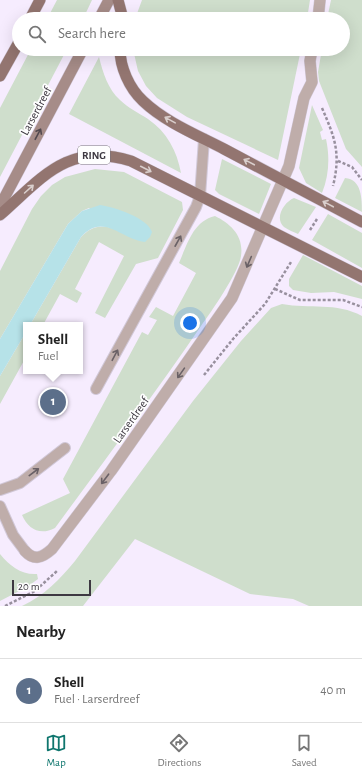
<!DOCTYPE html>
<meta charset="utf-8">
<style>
:root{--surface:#fff;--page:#f2f2f2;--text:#222;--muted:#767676;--line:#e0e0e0;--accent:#0f766e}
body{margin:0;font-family:"Alegreya Sans",sans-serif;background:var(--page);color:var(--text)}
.scale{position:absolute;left:12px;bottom:10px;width:79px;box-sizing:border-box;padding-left:4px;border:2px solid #3d3841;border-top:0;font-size:11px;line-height:14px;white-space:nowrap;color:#3d3841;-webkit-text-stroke:3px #fefefe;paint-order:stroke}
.you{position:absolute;left:190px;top:323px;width:14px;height:14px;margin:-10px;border:3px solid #fff;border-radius:50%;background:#1a73e8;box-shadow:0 0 0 6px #1a73e833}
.badge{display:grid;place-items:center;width:26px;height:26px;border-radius:50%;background:var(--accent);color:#fff;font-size:13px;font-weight:700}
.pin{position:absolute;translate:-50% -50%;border:2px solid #fff;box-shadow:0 1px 4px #0006}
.popup{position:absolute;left:23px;top:322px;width:60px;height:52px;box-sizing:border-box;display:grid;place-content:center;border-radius:0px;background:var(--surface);filter:drop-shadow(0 1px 3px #0005);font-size:13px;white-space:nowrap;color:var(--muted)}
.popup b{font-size:15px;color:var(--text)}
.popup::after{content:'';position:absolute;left:50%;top:100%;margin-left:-8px;border:8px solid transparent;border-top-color:var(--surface)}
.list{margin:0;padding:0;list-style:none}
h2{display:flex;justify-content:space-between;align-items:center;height:52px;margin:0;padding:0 16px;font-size:17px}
h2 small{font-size:13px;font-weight:400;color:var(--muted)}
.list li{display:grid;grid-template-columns:26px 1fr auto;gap:12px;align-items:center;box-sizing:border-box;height:64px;padding:0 16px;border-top:1px solid var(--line)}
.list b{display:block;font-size:15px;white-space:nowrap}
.list p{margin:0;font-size:13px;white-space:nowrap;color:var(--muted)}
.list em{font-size:13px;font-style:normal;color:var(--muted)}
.icon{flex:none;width:22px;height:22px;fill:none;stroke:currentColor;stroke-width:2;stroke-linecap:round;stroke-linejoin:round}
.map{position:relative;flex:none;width:362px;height:606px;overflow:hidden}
.search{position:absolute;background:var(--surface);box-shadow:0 4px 16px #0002;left:12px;right:12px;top:12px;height:44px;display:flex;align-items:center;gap:10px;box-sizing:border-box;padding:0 14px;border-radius:22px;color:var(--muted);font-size:15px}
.sheet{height:116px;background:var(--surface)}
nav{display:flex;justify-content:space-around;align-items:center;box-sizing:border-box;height:56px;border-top:1px solid var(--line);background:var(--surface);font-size:11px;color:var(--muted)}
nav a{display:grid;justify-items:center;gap:2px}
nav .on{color:var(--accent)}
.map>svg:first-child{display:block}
</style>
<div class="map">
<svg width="362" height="606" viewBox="0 0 362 606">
<rect width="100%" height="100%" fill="#f6ecfe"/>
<!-- green -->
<path fill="#cfdecc" d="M 57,0 L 92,0 L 83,19 L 47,19 Z
M 142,0 L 310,0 L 307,19 L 135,19 Z
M 331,0 L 362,0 L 362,167 L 346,149 L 319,81 L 318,72 L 322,49 L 343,49 L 343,19 L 327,19 Z
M 31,49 L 67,49 L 0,177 L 0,108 Z
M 133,49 L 301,49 L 278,160 L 187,117 L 157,98 L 146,86 L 138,71 Z
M 99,57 C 103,73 108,89 120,100 C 128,108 139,113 148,119 C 167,132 177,151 181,173 L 69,114 Z
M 312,105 L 323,130 L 320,132 L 322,140 L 326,139 C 330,157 329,176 322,193 L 306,183 L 299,168 Z
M 222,159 L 271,184 L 259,214 L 219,194 L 215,190 Z
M 95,169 L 124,172 L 182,202 L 183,210 L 158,258 L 136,264 L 105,318 L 95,313 L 124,256 L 99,242 L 75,289 L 82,293 L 77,303 L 60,294 L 43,325 L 30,325 L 81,237 C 91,227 100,224 114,229 L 89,208 L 82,211 L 68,224 L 0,339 L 0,271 L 32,209 L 41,196 L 52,185 L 65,177 Z
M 345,178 C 362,179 362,200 362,212 L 335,198 Z
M 294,198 L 316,207 L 298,234 C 294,232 288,230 284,227 C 274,218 284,202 294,198 Z
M 328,214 L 362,233 L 362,268 L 312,240 Z
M 215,216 C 231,224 244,236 241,256 C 239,272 211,312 201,326 C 154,395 104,461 55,528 C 40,536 28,529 22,515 L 70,493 L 63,479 L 142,332 L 148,335 L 157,320 L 149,317 L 156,307 L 173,316 L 196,273 L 179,263 C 187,245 193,221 215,216 Z
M 303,255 L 362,286 L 362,299 L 334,292 L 311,293 L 293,290 L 289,286 L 289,279 Z
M 282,304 C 310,309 336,302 362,316 L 362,606 L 309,606 L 293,599 L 250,594 L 135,539 L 83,606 L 22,606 C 45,595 59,580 75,561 L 193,401 L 241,341 L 271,308 Z
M 26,332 L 26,357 L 0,404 L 0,376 Z
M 0,554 C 10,566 21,575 37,574 L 38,579 L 27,587 L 0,601 Z"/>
<!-- water -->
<path fill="#b6e2e8" d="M 100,205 C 114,207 148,218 152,232 L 150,237 L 145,242 C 120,239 104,212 81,237 L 30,325 L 26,325 L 26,332 L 0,376 L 0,339 L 68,224 L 82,211 Z"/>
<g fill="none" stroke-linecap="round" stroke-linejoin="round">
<defs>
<path id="service" d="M 96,389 L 196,207 L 200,196 L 204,139
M 0,490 L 20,483 L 65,448
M 0,506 L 13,535 L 25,551"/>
<path id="minor" d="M 318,19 L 320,0
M 25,551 C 34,561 42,558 52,549 L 111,471 L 232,298 L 289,166 L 304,98 L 312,82 L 310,61 L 312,49"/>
<path id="secondary" d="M 99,19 L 109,0
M 0,206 L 83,49"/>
<path id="primary" d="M 118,0 L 123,19
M 30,19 L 40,0
M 120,49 C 120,67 129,88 143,101 C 165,122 197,135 224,149 C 270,173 316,198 362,222
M 0,76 L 19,42
M 0,215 C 43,177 68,142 131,161 L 362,277"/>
</defs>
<!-- service casing -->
<use href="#service" stroke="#d1c8d8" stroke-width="12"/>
<!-- minor casing -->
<use href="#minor" stroke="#d1c8d8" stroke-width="12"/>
<!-- secondary casing -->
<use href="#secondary" stroke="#d1c8d8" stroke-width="12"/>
<!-- primary casing -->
<use href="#primary" stroke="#d1c8d8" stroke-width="12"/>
<!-- path -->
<path stroke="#98909e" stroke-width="2.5" stroke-dasharray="3 2" stroke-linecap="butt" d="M 322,108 C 335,138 341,153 333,186
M 338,161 L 352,167 L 362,180
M 310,230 L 317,219
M 275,289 L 300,300 L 343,300 L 362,307
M 204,375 L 233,339 L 265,304 L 291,262
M 5,606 L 35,591 L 57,571"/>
<!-- service -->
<use href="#service" stroke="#bfadaa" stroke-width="10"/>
<!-- minor -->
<use href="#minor" stroke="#bfadaa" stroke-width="11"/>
<!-- secondary -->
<use href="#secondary" stroke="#a68c88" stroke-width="11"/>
<!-- primary -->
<use href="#primary" stroke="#937570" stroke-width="11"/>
</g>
<!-- one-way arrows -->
<defs><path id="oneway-shaft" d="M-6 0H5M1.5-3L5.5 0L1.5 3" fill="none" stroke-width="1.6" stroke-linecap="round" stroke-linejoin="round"/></defs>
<g stroke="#d9cecc">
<use href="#oneway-shaft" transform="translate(170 120) rotate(-151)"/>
<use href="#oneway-shaft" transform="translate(249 162) rotate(-152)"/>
<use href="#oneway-shaft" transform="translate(146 169) rotate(27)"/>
<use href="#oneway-shaft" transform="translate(29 189) rotate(-42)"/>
<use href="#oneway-shaft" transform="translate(328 204) rotate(-152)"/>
</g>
<use stroke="#52494f" href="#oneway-shaft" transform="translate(38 134) rotate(-62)"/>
<g stroke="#6a6166">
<use href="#oneway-shaft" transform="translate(178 241) rotate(-61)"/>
<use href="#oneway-shaft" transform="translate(249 262) rotate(113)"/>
<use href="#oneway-shaft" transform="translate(115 355) rotate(-62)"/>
<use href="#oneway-shaft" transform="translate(181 373) rotate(125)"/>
<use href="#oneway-shaft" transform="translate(34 472) rotate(-37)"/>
<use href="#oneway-shaft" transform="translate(105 479) rotate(127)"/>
</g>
<g text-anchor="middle" stroke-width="3.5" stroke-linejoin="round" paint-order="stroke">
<!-- shield labels -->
<rect fill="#fefefe" stroke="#77737a" stroke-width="1" x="78" y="146" width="32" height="18" rx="3"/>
<g font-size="11" font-weight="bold" fill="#3d3841">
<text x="94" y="159">RING</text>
</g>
<!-- street labels -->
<g font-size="12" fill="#3d3841" stroke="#fefefe">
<text transform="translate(36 111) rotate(-62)" y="4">Larserdreef</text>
<text transform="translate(131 420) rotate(-55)" y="4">Larserdreef</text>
</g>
</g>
</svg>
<div class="scale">20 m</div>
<div class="you"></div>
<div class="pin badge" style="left:53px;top:402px;background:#5c6f8a">1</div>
<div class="popup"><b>Shell</b>Fuel</div>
<div class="search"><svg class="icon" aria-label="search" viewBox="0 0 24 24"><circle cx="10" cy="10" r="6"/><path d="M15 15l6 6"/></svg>Search here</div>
</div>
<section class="sheet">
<h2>Nearby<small></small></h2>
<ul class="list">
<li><span class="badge" style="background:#5c6f8a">1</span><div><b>Shell</b><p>Fuel · Larserdreef</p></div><em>40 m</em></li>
</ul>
</section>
<nav>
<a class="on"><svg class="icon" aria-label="map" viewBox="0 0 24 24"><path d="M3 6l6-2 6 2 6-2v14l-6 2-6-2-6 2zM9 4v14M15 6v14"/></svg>Map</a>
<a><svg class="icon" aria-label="directions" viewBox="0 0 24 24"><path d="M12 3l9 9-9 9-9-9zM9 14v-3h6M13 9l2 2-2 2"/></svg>Directions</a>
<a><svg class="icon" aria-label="saved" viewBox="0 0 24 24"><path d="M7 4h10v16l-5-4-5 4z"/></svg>Saved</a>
</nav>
